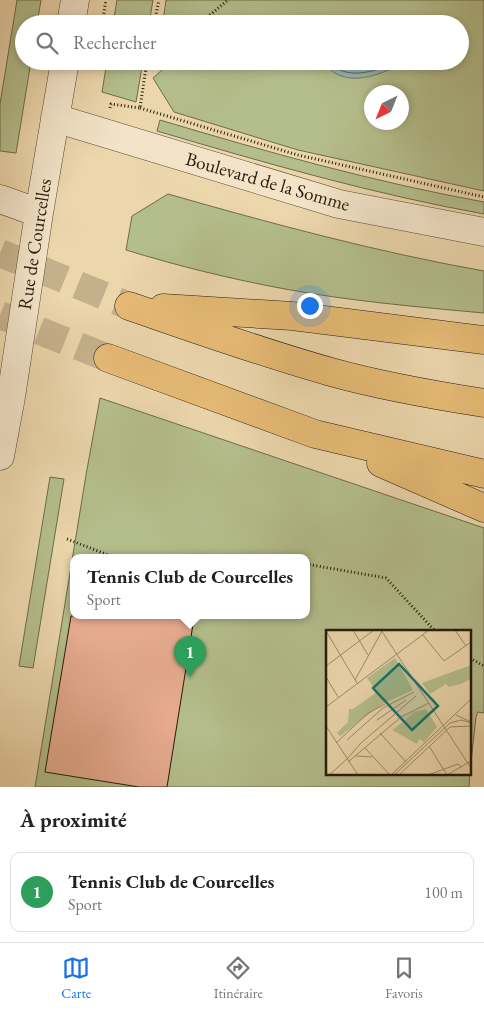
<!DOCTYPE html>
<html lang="fr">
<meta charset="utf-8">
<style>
:root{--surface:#fff;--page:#f2f2f2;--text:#222;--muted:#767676;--line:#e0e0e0;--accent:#1a73e8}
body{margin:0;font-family:"EB Garamond",serif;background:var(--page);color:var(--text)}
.compass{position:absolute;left:364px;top:85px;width:45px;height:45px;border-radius:50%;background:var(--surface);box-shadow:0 2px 8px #0003;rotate:223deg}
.you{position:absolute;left:309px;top:305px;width:18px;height:18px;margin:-12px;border:4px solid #fff;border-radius:50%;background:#1a73e8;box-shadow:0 0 0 8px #1a73e833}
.badge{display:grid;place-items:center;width:32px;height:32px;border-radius:50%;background:var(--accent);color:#fff;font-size:16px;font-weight:700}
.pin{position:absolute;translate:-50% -41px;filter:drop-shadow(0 1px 2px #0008)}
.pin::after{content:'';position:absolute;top:26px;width:18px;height:15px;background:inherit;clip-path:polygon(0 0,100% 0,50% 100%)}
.popup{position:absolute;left:70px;top:554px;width:240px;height:65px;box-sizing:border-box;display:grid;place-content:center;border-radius:10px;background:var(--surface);filter:drop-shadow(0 1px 4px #0005);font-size:16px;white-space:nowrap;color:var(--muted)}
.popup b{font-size:19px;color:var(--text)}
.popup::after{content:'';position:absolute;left:50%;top:100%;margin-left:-10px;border:10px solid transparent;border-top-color:var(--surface)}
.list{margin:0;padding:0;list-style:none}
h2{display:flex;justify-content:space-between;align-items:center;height:65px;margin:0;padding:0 20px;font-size:21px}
h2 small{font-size:16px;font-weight:400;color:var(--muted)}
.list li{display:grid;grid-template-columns:32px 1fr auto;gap:15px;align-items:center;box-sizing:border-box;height:80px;margin:0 10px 10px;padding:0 10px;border:1px solid var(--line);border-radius:10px}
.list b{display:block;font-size:19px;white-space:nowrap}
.list p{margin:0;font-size:16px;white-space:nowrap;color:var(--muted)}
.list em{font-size:16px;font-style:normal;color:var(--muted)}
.icon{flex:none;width:28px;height:28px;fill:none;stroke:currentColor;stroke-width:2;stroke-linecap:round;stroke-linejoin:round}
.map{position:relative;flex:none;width:484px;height:787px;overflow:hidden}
.search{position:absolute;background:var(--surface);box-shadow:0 2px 8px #0003;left:15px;right:15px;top:15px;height:55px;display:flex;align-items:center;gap:12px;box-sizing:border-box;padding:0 18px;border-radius:28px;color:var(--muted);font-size:19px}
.sheet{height:155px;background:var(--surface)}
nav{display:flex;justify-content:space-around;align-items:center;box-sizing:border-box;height:70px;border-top:1px solid var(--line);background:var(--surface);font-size:14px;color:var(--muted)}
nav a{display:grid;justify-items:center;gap:2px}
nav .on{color:var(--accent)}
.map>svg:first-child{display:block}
</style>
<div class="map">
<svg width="484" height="787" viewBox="0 0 484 787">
<rect width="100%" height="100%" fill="#ecd6ac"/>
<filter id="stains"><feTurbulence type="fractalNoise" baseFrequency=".004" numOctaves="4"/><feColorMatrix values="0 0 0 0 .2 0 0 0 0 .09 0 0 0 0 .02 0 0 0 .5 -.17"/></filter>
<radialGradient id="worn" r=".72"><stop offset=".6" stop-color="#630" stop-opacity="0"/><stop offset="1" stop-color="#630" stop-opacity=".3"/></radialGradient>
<!-- green -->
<path fill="#b4be8c" stroke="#6d6c4b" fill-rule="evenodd" d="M 17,0 L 41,0 L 37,24 L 24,24 L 24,61 L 31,61 L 16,153 L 0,151 L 0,104 Z
M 117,0 L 153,0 L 149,24 L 113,24 Z
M 166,0 L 484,0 L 484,191 L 298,150 L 174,112 L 153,78 L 172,61 L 460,61 L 460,24 L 164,24 L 163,22 ZM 372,92 L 402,92 L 402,122 L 372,122 Z
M 107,61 L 143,61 L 136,102 L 102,92 Z
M 160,120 C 267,152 374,182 484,202 L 484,214 C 373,194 265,163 157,131 Z
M 168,194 C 273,224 377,252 484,271 L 484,313 C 418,307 350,301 285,289 C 231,279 178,266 126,250 L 132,216 Z
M 100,398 L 484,528 L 484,713 L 478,712 L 476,717 L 470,771 L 470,631 L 328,631 L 328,773 L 470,773 L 469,787 L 35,787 L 86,475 ZM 74,558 L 306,558 L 306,616 L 74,616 Z
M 50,477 L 64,479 L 33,668 L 19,666 Z"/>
<!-- water -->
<path fill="#9bb7b2" stroke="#6c796f" d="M 359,18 L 377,20 L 391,24 L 333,24 L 342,20 Z
M 323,61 L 387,61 L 391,69 C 368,79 339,86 323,61 Z"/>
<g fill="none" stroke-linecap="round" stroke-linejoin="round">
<!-- shore -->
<path stroke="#60695e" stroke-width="1" d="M 329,61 C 342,78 364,74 382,68 L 383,61"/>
</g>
<!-- building -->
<path fill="#e7ac90" stroke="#261b0a" d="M 71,616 L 183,616 L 194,618 L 167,787 L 139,787 L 45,772 Z"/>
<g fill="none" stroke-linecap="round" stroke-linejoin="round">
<!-- highway-tunnel -->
<path stroke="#c4b18c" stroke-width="28" stroke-dasharray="28 14" stroke-linecap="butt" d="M 0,253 L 129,306
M 0,315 L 108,358"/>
<defs>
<path id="minor" d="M 71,24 L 75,0
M 55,118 L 339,204 L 484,232
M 0,199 L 39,213
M 0,456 L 11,397 L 39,213 L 65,61"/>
<path id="highway" d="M 129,306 C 196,329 263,353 331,372 C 381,386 433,395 484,403
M 163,308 L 292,316 L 484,340
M 108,358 L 315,434 L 484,474
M 381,463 L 484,508"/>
</defs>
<!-- minor casing -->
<use href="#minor" stroke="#584a32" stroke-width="29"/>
<!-- highway casing -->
<use href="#highway" stroke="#261b0a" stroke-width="29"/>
<!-- path -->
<path stroke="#261b0a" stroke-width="3" stroke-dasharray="1 2.5" stroke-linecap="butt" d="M 102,24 L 106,0
M 154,24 L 159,0
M 199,24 L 228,0
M 146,68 L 154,61
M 110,108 L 111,104 L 140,108 L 147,61
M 140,108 L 298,155 L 484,197
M 67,539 L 116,558
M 306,564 L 386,578 L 435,631
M 470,658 L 484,666"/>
<!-- minor -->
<use href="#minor" stroke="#f3e4c9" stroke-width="28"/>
<!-- highway -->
<use href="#highway" stroke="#e6bb76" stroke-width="28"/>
</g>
<g text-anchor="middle" stroke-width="4.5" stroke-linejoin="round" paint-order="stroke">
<!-- street labels -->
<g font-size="19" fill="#261b0a" stroke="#f3e4c9">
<text transform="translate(268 181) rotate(16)" y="7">Boulevard de la Somme</text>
<text transform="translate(34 244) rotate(-81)" y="7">Rue de Courcelles</text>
</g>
</g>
<!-- overview -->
<g transform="translate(326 630)">
<rect width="145" height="145" fill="#ecd6ac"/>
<path d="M 69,28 L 87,60 L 58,73 L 14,106 L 11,103 L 22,92 L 23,79 L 27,79 L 51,62 L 41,48 ZM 145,35 L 145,49 L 135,54 L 123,57 L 120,54 L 104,64 L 96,53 ZM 97,77 L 89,82 L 100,79 L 111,97 L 98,112 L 93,109 L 91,114 L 66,100 L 88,83 L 67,94 Z" fill="#b4be8c"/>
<path fill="none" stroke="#9d8b6b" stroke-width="1" d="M 27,0 L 42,25M 55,0 L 145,138M 129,0 L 140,16M 0,1 L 31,53M 97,5 L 118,31 L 145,12M 0,36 L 48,0M 0,47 L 12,67M 29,50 L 56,1M 0,77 L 103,0M 130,85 L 145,92M 51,90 L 80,70M 0,96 L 32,145M 54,103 L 80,132M 21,110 L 57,78 L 88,62M 10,113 L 42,83 L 59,74M 103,116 L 121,145M 39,118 L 64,145M 30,126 L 46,127M 21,129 L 35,113 L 90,66M 22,132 L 75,87 L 103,73M 3,145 L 21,129M 65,145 L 145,69M 68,145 L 124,93 L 135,90 L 145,93M 73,145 L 124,97 L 145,96M 102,145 L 132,134 L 135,137M 121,145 L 145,131"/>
<path fill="#0f766e" fill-opacity="0.15" stroke="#0f766e" stroke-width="2.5" d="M 73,34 L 112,76 L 86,100 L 47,58 Z"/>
<rect width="145" height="145" fill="none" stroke="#261b0a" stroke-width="2.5"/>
</g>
<rect width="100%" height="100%" filter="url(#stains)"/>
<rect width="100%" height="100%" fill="url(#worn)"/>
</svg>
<svg class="compass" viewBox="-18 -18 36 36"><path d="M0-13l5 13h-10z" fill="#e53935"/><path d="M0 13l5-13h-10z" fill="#767676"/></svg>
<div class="you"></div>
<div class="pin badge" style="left:190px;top:677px;background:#2e9e5b">1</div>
<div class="popup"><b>Tennis Club de Courcelles</b>Sport</div>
<div class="search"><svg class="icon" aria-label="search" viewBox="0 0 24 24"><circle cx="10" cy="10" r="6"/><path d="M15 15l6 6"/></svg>Rechercher</div>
</div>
<section class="sheet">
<h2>À proximité<small></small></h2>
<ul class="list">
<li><span class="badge" style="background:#2e9e5b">1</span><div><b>Tennis Club de Courcelles</b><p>Sport</p></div><em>100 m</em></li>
</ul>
</section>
<nav>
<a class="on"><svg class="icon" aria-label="map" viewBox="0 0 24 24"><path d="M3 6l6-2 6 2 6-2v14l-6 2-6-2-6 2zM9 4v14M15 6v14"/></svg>Carte</a>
<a><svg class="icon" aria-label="directions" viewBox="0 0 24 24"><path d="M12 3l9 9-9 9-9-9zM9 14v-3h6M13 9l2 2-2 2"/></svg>Itinéraire</a>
<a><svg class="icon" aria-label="saved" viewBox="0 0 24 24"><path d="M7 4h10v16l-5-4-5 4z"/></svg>Favoris</a>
</nav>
